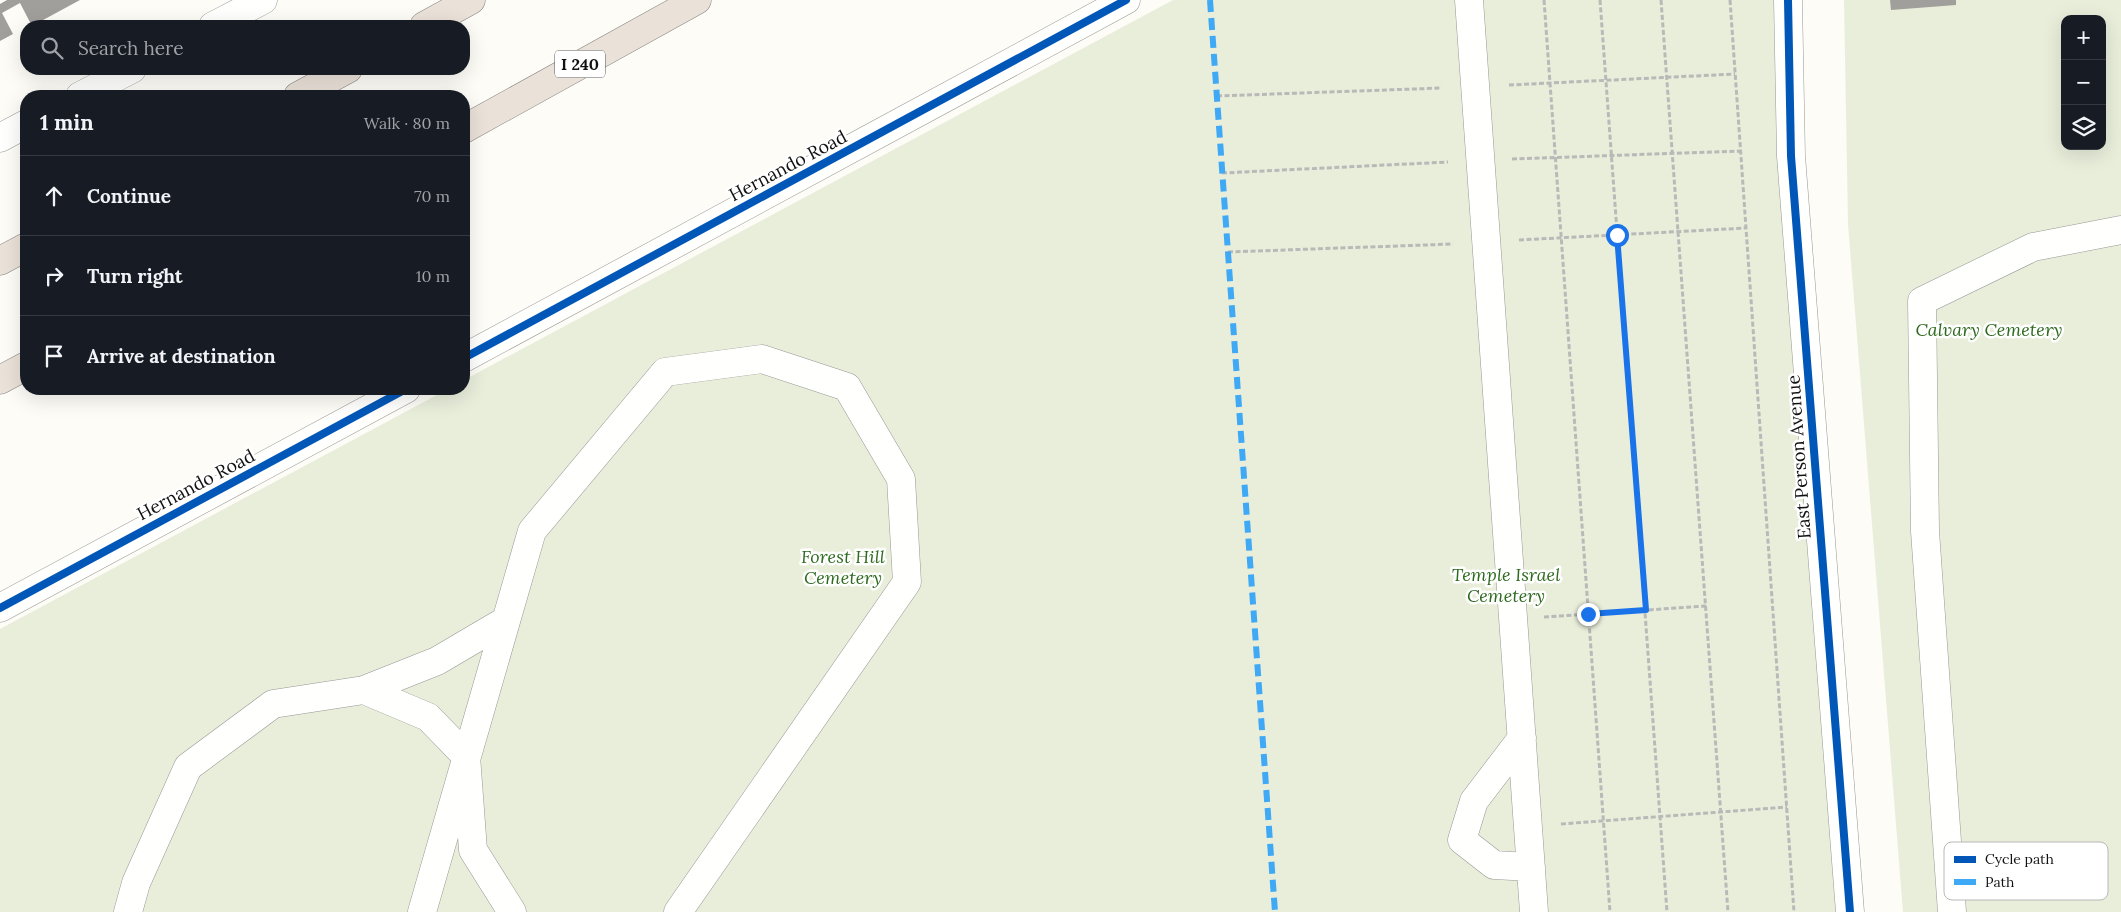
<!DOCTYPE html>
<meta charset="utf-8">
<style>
:root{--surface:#171b24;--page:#242831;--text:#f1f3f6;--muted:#9ea1a6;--line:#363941}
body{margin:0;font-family:Lora,serif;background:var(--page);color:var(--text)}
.controls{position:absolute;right:15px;top:15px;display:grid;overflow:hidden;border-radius:10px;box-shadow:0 5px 20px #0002}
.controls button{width:45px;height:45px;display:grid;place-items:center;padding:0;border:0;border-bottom:1px solid var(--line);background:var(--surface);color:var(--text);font:25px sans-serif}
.stop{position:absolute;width:15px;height:15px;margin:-11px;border:4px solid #1a73e8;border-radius:50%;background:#fff}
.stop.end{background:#1a73e8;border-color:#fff;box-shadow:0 1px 5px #0008}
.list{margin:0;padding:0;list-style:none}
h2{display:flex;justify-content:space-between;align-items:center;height:65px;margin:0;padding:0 20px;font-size:21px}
h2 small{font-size:16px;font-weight:400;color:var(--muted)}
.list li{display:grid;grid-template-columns:32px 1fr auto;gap:15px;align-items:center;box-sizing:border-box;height:80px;padding:0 20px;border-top:1px solid var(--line)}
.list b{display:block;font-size:19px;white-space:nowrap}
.list em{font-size:16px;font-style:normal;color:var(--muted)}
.icon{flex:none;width:28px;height:28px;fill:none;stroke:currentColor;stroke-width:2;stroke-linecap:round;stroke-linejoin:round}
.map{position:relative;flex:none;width:2121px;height:912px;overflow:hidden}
.search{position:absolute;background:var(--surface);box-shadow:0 5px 20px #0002;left:20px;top:20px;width:450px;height:55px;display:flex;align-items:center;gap:12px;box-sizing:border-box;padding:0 18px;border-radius:20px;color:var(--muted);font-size:19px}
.panel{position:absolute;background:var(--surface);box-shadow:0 5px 20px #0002;left:20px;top:90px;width:450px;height:305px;border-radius:20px}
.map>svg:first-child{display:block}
</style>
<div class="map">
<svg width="2121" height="912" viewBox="0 0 2121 912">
<rect width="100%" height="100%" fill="#fdfcf7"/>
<!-- cemetery -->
<path fill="#e9eedb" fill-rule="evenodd" d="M 1173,0 L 1781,0 L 1843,912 L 0,912 L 0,629 L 448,389 L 464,389 L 464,380 Z
M 1844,0 L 2121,0 L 2121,912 L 1903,912 L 1848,224 ZM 2065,19 L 2102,19 L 2102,146 L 2065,146 Z"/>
<!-- building -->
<path fill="#a19f9c" d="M 7,0 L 80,0 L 32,26 L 20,3 L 2,13 L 13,34 L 0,41 L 0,4 Z
M 1890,0 L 1956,0 L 1956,5 L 1891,10 Z"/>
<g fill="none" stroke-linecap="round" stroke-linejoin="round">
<defs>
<path id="minor" d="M 1469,0 L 1534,912
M 1788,0 L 1791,156 L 1850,912
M 213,26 L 263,0
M 80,96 L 132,69
M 0,138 L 26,124
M 464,358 L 1126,0
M 0,608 L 406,389
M 364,690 L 437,661 L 505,621
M 1522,738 L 1474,801 L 1462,840 L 1494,865 L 1531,867
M 128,912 L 136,883 L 188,767 L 273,704 L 364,690 L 428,717 L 466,756 L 473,850 L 512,912
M 422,912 L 532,531 L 665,372 L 762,359 L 847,387 L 901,479 L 907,582 L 678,912
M 1952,912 L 1925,531 L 1922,301 L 2033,247 L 2121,230"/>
<path id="highway" d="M 424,26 L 471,0
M 298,96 L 348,69
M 464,129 L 697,0
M 0,261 L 26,247
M 0,380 L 26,366"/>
</defs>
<!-- minor casing -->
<use href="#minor" stroke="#979795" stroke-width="29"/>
<!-- highway casing -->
<use href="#highway" stroke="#858482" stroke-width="29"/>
<!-- path -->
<path stroke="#b9b9b8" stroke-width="3" stroke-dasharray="5 2.5" stroke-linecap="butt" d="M 1544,0 L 1610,912
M 1600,0 L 1667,912
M 1661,0 L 1728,912
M 1730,0 L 1794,912
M 1509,85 L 1735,74
M 1217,96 L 1442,88
M 1512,159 L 1741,151
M 1222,173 L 1448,162
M 1519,240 L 1746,228
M 1228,252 L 1453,244
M 1544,617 L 1706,606
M 1561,824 L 1787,807"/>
<!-- minor -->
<use href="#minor" stroke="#fffffe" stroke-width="28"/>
<!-- highway -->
<use href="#highway" stroke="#eae1d8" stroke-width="28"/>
<!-- quiet -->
<path stroke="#3fa9f5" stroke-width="6" stroke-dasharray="12 6" stroke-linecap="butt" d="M 1210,0 L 1275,912"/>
<defs>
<path id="cycleway" d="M 1788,0 L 1791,156 L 1850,912
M 464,358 L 1126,0
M 0,608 L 406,389"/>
</defs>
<!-- cycleway casing -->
<use href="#cycleway" stroke="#fff" stroke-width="11"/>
<!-- cycleway -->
<use href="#cycleway" stroke="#0057b8" stroke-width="8"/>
</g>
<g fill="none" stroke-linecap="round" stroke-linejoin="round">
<!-- route -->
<path stroke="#1a73e8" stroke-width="6" d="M 1588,614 L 1646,610 L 1617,235"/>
</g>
<g text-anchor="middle" stroke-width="5" stroke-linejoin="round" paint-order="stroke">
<!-- shield labels -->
<rect fill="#fff" stroke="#585858" stroke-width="1" x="555" y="50.5" width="50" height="27" rx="4"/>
<g font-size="16" font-weight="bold" fill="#111">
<text x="580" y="70">I 240</text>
</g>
<!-- street labels -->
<g font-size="18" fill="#111" stroke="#fff">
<text transform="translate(788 166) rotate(-28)" y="6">Hernando Road</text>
<text transform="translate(1799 457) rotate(-94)" y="6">East Person Avenue</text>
<text transform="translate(196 485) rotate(-28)" y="6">Hernando Road</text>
</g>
<!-- park labels -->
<g font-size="18" font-style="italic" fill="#2f6b1f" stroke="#fff">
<text x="1989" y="336">Calvary Cemetery</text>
<text x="843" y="563">Forest Hill<tspan x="843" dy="21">Cemetery</tspan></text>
<text x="1506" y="581">Temple Israel<tspan x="1506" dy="21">Cemetery</tspan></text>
</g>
</g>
<!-- legend -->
<rect x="1944" y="842" width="164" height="58" rx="8" fill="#fff" stroke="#b8b8b8" stroke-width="1"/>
<rect x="1954" y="856" width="22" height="7" fill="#0057b8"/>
<rect x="1954" y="879" width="22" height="6" fill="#3fa9f5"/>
<g font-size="14" fill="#111">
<text x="1985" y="864">Cycle path</text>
<text x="1985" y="887">Path</text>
</g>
</svg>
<div class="controls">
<button>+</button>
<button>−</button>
<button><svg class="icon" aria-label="layers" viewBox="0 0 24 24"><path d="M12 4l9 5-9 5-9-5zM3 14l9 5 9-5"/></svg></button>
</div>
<div class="stop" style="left:1617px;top:235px"></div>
<div class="stop end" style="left:1588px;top:614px"></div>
<div class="search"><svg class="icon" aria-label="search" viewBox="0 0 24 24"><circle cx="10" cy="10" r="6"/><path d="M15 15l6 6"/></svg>Search here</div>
<section class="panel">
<h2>1 min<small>Walk · 80 m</small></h2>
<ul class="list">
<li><svg class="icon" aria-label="ahead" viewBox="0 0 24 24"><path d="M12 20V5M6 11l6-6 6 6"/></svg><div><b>Continue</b></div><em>70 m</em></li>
<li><svg class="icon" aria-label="right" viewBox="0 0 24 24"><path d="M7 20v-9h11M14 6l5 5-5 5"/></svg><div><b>Turn right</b></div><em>10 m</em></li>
<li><svg class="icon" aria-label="arrive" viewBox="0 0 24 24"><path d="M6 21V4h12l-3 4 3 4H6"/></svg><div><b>Arrive at destination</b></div></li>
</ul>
</section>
</div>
